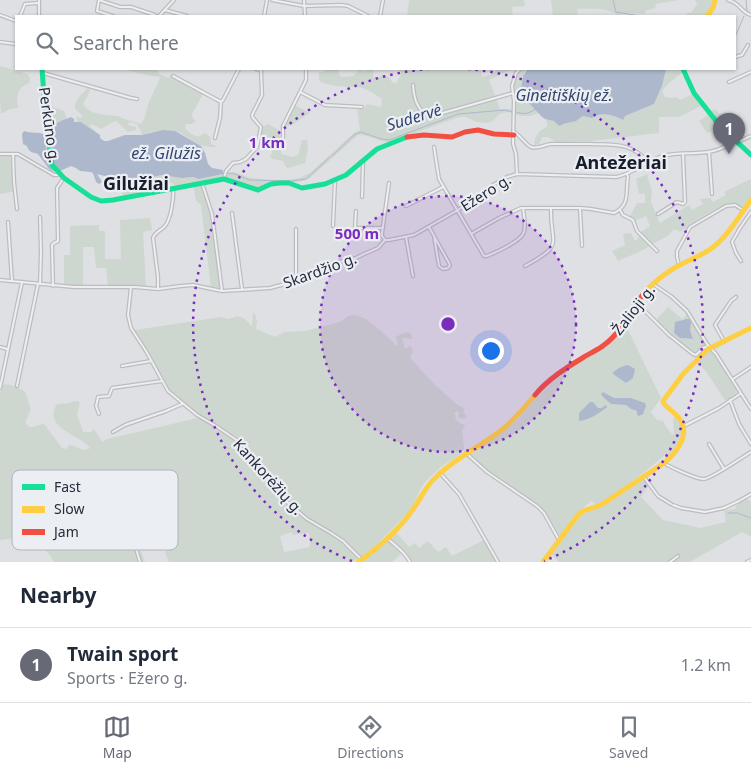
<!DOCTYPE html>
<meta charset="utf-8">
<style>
:root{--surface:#fff;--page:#f2f2f3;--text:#1f2937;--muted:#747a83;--line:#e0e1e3;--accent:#676a76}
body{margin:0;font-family:"Noto Sans",sans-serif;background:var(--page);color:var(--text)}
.you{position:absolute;left:490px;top:350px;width:18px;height:18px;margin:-12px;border:4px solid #fff;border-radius:50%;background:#1a73e8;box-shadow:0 0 0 8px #1a73e833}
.badge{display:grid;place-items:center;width:32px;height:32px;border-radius:50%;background:var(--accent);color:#fff;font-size:16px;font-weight:700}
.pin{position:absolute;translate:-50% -41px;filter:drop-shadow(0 1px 2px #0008)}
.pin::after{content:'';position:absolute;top:26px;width:18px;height:15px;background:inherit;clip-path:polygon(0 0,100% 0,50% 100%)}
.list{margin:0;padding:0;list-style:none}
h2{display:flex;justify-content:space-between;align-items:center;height:65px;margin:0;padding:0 20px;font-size:21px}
h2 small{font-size:16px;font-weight:400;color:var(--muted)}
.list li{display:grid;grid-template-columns:32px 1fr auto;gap:15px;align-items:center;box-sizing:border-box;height:75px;padding:0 20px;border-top:1px solid var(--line)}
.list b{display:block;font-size:19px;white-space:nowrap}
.list p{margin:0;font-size:16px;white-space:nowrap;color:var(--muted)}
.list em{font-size:16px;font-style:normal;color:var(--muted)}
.icon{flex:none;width:28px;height:28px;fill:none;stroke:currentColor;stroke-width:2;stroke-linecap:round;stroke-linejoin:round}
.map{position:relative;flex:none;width:751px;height:562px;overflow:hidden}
.search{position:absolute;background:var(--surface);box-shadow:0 1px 4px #0004;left:15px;right:15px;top:15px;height:55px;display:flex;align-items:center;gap:12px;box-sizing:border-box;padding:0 18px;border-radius:0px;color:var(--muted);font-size:19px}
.sheet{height:140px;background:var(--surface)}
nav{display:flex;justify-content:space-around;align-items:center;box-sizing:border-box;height:70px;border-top:1px solid var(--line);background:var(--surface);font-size:14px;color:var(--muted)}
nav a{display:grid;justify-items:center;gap:2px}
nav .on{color:var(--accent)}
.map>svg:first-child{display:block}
</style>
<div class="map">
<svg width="751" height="562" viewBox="0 0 751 562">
<rect width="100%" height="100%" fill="#dee0e3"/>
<!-- green -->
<path fill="#ced7cf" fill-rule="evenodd" d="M 409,0 L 524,0 L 525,6 L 512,7 L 513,16 L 407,16 Z
M 551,0 L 679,0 L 656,4 L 655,8 L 645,11 L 645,14 L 625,13 L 618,15 C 604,7 592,9 577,9 L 578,16 L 553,16 Z
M 695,0 L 714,0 L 711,8 L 706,16 L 687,16 L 687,13 L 691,13 L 697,4 Z
M 0,66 L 27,74 L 30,78 L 29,83 C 16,89 17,95 18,108 L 10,109 L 3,113 L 1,113 L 0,102 Z
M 120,69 L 157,69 L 159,74 L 169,78 L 169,76 L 203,94 L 192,114 L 193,118 L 196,121 L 192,124 L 186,124 L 185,128 C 188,132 194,137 200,136 C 202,135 203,134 205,133 L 210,137 L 211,144 L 216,146 L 216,147 C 198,148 194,140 180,133 C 167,128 154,131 142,135 C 141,131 139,127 137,124 L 129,122 L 128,125 L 136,127 L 136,130 L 128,132 L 116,121 L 115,121 L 101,129 L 91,124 L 90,127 L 95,130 L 95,131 L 81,122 L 77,123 L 76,116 L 80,118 L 82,117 L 82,115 L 75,109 C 74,100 82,94 88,88 L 90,91 L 83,104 C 91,116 105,114 117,116 C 125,118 117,117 125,119 C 130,121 136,122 141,124 L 144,119 L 149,102 L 160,78 L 158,76 L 156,77 Z
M 325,69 L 339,69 L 339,75 L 342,77 L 353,76 L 357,72 L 358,69 L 363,71 L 373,69 L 373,77 L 377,78 L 383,75 L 389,77 L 392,82 L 396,84 L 401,74 L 400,69 L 481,69 L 482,77 L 491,74 L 500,69 L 512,69 L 489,80 L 500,109 L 514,109 C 513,96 511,81 519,71 L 517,69 L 528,69 C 524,72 523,75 522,80 C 519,96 529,102 538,113 L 531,116 L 521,116 L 508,112 L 499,114 L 494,120 L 488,123 L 476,122 L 466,117 L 459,117 L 390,142 C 378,142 369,134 358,135 L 311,177 C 299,186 286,179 272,183 C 267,184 263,188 257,189 L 228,179 L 201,182 L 211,219 L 220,290 L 211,288 L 201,205 L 196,201 L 193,184 L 176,186 L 172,183 L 164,182 L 158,183 L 150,186 L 148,191 L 123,196 L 120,179 L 124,178 L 132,180 L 145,179 L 161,175 L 182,178 L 193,177 L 199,179 L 233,172 C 240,173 245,177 252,178 C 263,180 288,181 299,178 C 303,177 306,174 310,173 L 355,132 L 360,130 L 357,109 L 364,109 L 367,104 L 381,107 L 382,99 C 375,94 366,88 357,87 C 355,87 352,87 350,87 C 344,87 322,85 319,80 C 319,80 319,73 319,72 L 324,72 Z
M 666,69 L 682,69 L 683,72 L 669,83 L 662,91 L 665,97 L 673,98 L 677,97 L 680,100 L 693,94 L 720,128 L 734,142 L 723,147 L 719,138 L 724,134 L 718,128 L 707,133 L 699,121 L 708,115 L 701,106 L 679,117 L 659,117 L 659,133 L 592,141 L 556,142 L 548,137 L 544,137 L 542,138 L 539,144 L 534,145 C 535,141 535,136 539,132 C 543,127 552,129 545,119 L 554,120 L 561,126 L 562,124 L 572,122 L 583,116 L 592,118 C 602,111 613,115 623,120 L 625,116 L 654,104 L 662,86 Z
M 45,99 L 53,107 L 64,111 L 67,119 L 55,125 L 51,128 L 49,115 L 47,112 Z
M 295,105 L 310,113 L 292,125 L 283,127 Z
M 716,109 L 719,114 L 732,112 L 738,129 L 728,132 L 723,125 L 720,124 L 710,111 Z
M 268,124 L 280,131 L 281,154 L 293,157 L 298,155 L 302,140 L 307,140 L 308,149 L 305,163 L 288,168 L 286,167 L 283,161 L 272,159 L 270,156 L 272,153 L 273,139 L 259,138 L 263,127 Z
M 10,155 L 14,190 L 11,192 L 0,194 L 0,156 Z
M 647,174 L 652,191 L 651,202 L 660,223 L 689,205 L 692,210 L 703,204 L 700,199 L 710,198 L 713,202 L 726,195 L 724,192 L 751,179 L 751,198 L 744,207 L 741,208 C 737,205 735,203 730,204 C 719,205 698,219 688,225 L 687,228 L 680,232 L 674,229 L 669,235 L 641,251 L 618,261 L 612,251 L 625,245 L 623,234 L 631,233 L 635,241 L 640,236 L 641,232 L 650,226 L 646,216 L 635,221 L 630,216 L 637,203 L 645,203 L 645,194 L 639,194 L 636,179 Z
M 150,218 L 152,230 L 143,232 L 146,287 L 108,286 L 106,268 L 96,268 L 94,247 L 83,247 L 83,286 L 64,286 L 64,255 L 70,255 L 70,226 L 99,225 L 99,231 L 105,231 L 105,259 L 121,259 L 120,220 Z
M 668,307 L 682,319 L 688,314 L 709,348 L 699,358 L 670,334 L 656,320 ZM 686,319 L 691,325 L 690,330 L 693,339 L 680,338 L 674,329 L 680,320 L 682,320 Z
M 253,313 L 255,314 L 257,321 L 256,329 L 275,337 L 284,332 L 305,331 L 340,322 L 348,316 L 352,315 L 359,316 L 366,319 L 380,330 L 397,346 L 398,344 L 396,337 L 397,336 L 406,332 L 411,333 L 411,336 L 412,338 L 411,339 L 404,338 L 402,339 L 405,349 L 410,346 L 413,350 L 410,358 L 437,387 C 446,393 452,403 462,407 L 465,410 L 463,412 L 467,417 L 462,419 L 458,417 L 459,413 L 457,411 L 454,413 L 456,416 L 455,419 L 461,424 L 464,424 L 465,427 L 462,430 L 464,448 L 463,451 L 457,457 L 442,466 L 426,481 L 420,490 L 412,508 L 400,521 L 373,548 L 364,556 L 352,562 L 169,562 L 165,553 L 174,533 C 173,531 172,528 169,527 C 167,526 164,527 161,528 C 149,529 143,523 130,530 L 135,551 L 138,552 L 141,551 L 145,562 L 54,562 C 51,556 48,553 44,549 C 37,540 37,535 26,527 L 24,528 L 16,538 L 0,540 L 0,395 L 2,385 L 8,384 L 23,390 L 26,394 L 31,410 L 25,422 L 29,427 L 32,427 L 42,424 L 45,425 L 62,448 L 66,449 L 69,445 C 77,445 82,453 90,448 C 79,434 42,428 57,404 L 69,403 L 74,401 L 78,401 L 80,403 L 77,414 L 83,432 L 91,432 L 94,429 L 102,442 L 107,439 L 185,421 L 197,418 L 199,415 L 168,388 L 157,370 L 154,361 L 149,352 L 135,330 L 221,317 L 229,319 L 237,316 L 244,318 L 252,326 ZM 79,483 L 83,488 L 88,488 L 105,504 L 115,498 L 119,499 L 118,501 L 107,515 L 109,519 L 109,524 L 114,529 L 119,526 L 121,526 L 124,532 L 120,537 L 109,541 C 100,538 100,532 106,526 L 105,521 C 93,526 85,525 73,528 L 73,525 L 77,521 L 78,516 L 70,502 L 71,497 L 76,494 L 76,492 L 74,485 ZM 292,532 L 293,535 L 309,533 L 310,547 L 284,552 L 280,536 Z
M 626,326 L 661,398 L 651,412 L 657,420 L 663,421 L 666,427 L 673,435 L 674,433 L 673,419 L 676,417 C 690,434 680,445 667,459 L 666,458 L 666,454 C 644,473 622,490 597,505 L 591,501 L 571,520 L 560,537 C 553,524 547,513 536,503 C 522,494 473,466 470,453 L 502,432 L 518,419 L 542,390 L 553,379 L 567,369 L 610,342 L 622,327 ZM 605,394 L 614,398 L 631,398 L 645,403 L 639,416 L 637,415 L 637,411 L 631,409 L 626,405 L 612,404 L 602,396 Z
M 710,349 L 712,349 L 737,388 C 738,395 734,397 728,401 L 725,400 C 716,388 710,374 698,363 L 699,360 Z
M 644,478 L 649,485 L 641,497 L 663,520 L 701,528 L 726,522 L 724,510 L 735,509 L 737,504 L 747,499 L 751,502 L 751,537 L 742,532 L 690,562 L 559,562 L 551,554 L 582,514 L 608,503 Z
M 395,531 L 409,547 L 415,543 L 419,548 L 428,541 L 438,552 L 446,547 L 452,556 L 484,540 L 497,562 L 413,562 L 404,551 L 392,562 L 362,562 L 371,555 Z"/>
<!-- water -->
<path fill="#adb8cd" d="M 528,69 L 666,69 L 662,86 L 654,104 L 625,116 L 623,120 C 613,115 602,111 592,118 L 583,116 L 576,121 L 563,124 L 560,126 L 558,125 L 554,121 L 545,119 L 541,116 L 528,102 L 522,92 L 521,89 L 523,76 Z
M 71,117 L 74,119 L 74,122 L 81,122 L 100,135 L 100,138 L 104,141 L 108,141 L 125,135 L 142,135 L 163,130 L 175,131 L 201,146 L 205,153 L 208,164 L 212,168 L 223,170 L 223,174 L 199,179 L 193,177 L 182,178 L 161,175 L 145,179 L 132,180 L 124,178 L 120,179 L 116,179 L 97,174 L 102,182 L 99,184 L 96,182 L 93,173 L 91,172 L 80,171 L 76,168 L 71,166 L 60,171 L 56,167 L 54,163 C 52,156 47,137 50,130 C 53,123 64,120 71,117 Z
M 24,131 C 31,134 38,131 45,135 L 47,155 L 54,172 L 49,169 L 38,154 C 33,152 29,153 27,146 L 23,144 L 22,134 Z
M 686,319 L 690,319 L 691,323 L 690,330 L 693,339 L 680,338 L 674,333 L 675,322 C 679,320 682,321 686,319 Z
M 627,365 L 630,366 L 635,369 L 633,378 L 626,383 L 613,374 L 613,372 L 619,368 Z
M 603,392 L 614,398 L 631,398 L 645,403 L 646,406 L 643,414 L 639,416 L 637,415 L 637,411 L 631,409 L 626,405 L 611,404 L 602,396 L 601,394 Z
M 590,402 L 593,402 L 598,408 L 602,408 L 606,405 L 607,407 C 600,413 589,420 579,421 L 579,413 Z"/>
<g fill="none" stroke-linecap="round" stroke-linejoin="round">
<!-- stream -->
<path stroke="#adb8cd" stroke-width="1" d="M 613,0 L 616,12 L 640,16
M 746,0 L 747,11
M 735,37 L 744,16
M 515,112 C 523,114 528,115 535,109
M 332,156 L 354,135 L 361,132 L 381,139 L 389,140 L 458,114 L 505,110 L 512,112
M 228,173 L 235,174 L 249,180 L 290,181
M 291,181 L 306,179 L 330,157
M 715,348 L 729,341
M 728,513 L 737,513 L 751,518"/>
<defs>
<path id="street" d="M 39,0 L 39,16
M 99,0 L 120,7 L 131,7 L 155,15
M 99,0 L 97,11 L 113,16
M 272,0 L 304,6 L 341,5 L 348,6 L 368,16
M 304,0 L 305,16
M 728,0 C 741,3 740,12 751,15
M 165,10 L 187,16
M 0,15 L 16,21
M 20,16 L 25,4 L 38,3
M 159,16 L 174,0
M 264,16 L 267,0
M 380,16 L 383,0
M 0,42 L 16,44
M 735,57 L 742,55 L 748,45
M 256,69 L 261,70
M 43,73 L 131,98 L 137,99
M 173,76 L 221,102 L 223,100 L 239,69
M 729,82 L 751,72
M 413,85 C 414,98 417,113 432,116 L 513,93
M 300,92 L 325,105 L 362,107
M 514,132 C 520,135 526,145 531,147 C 538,149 544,145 551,144 C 564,144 577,144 590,144 C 614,145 631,142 648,162
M 215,138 L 220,118 L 221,101
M 738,142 L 751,136
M 283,144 L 283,126 L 306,80 L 306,69
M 434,147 L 439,179 L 484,256 L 487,256 C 496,252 521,242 524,232 C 526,224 524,215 523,208
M 709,152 L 712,194
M 0,154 L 18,154 L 54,175 L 57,175 L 59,174
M 13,154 L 14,182 L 17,209
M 517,174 L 516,154 L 513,144 L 514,101 L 512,86 L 516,73 L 520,69
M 224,178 L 226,171 L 233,163 L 240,162 L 246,159 L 257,147 L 261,127 L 253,118 L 252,115 L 262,95 L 261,69
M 202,183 L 212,214 L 222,291
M 362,197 L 363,162
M 406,206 L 443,187
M 580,209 L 582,246
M 620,210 L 623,215 L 633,220 L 637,231 L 657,251
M 356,211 L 355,228 L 383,228
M 232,213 L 242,289
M 658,214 L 677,202 L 683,204 L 685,202 L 683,154
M 40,217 L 41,252 L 40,284
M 8,222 L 12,281
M 333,226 L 335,181
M 429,227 L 434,236 L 439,266 L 443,269 L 448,268 L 450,265 L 449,263 L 434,236
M 296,229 L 296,279 L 297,281
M 471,234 L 499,218 L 521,208 L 580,208 L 591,209 L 614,213 C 631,204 625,193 628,177 L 627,174
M 406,237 L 413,276
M 385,240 L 389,240 L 414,235 L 458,210 L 493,185 L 507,177 L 517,174 L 616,177 C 633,174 646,161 663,156 C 687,149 712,160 734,140
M 385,240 L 382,236 L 382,233 L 389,183
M 741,261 L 736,253 L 732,242 L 740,228 L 751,212
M 679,265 L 677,257 L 677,251 L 690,227 L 726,206 L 735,205 L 743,210
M 525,266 C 566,244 550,245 551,208
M 0,280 L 74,287 L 135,287 L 158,289 L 181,286 L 193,285 L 222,291 L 270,288 L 285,284 L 293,283 L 326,265 L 356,258 L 364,254 L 378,248 L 385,240
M 653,284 L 672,297 L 687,311 L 707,344 L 716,354 L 751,409
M 53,286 L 52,245 L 54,243 L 58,241 L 57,188 L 63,179
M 131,287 L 128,315 L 131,328 L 146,351 L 168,391 L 197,415 L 216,426 L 238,441 L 243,446 L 254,463 L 274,484 L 281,495 L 289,504 L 307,519 L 331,533 L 343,541 L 362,560
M 158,288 L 158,277 L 153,238 C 155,232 160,231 164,227 C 171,221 174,197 173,188
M 637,303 L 669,335 L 693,354 L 696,355 L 703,348 L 709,346
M 724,341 L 715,325 L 731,301 L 736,297
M 0,347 L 7,349
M 122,366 L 151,361
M 733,379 L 751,367
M 17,386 L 38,284
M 0,388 L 22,282
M 730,400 L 739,424 L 751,444
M 99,414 L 96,406 L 98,397 L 109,396 L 112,388 L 162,381
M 684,426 L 719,408 L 740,394
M 113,432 L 125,425 L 166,411 L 182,404
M 709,444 L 724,469
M 466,453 L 487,472 L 537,506 L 544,513 L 559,540
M 664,463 C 670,467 698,480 704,479 C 713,478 742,457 751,452
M 440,473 L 459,494 L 498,562
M 644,477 L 658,496 L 671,504
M 82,493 L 94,517 L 98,522 C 107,519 112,509 122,507 L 130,528 L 140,562
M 673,505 L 681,508 L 705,512 L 724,508 L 739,501 L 751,494
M 388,539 C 396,546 405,552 410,562
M 670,562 L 678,556
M 747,562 L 751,560"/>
</defs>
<!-- street casing -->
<use href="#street" stroke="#bbbdc0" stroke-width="4.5"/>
<!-- street -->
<use href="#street" stroke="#eeeef0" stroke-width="2"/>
<!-- fast -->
<path stroke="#16e098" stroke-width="5" d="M 42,69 L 46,122 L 52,165 L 64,178 L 91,197 L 101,201 L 113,200 L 224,179 L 258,190 L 271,184 L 280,183 L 289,183 L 302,188 L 325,184 L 346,175 L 377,149 L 407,137
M 683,69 L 694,93 L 720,126 L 751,155"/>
<!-- slow -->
<path stroke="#ffcf43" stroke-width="5" d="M 707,16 L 713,8 L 715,0
M 644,293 C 654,282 665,273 678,266 C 689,260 701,256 712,248 C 728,236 739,216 751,200
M 358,562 C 376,550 402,527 413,509 C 421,499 425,487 435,478 C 455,458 481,446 503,429 C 515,419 525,407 535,395
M 543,562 L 578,515 L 583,511 L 601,505 L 664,463 C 675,454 690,436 681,421 C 677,414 670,410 664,404 L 663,401 L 683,374 L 708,349 L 751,328"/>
<!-- jam -->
<path stroke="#f24e42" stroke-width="5" d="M 407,137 L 424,135 L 452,137 L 465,132 L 478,130 L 494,134 L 514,135
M 535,395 C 548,379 566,368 584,357 C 590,353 598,350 604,345 C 622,332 631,310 644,293"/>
</g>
<!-- distance rings -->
<circle cx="448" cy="324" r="128" fill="#7b2cbf" fill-opacity=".12"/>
<g fill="none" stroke="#7b2cbf" stroke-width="2.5" stroke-dasharray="2.5 5">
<circle cx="448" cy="324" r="128"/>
<path d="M352 561A256 256 0 0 1 428 69M468 69A256 256 0 0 1 544 561"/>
</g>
<g text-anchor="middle" stroke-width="4.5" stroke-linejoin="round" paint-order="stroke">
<!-- street labels -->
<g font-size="15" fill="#272b3b" stroke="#ebeef3">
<text transform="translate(49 125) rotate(82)" y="5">Perkūno g.</text>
<text transform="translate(486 193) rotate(-32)" y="5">Ežero g.</text>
<text transform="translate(320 271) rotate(-20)" y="5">Skardžio g.</text>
<text transform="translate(634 310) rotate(-52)" y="5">Žalioji g.</text>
<text transform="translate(268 477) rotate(48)" y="5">Kankorėžių g.</text>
</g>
<!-- water labels -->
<g font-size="16" font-style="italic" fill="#33456c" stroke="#ebeef3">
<text x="564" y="101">Gineitiškių ež.</text>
<text transform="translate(414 117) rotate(-17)" y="6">Sudervė</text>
<text x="166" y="159">ež. Gilužis</text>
</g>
<!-- quarter labels -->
<g font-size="18" font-weight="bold" fill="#191d2c" stroke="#ebeef3">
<text x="621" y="169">Antežeriai</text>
<text x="136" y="190">Gilužiai</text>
</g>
</g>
<!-- legend -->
<rect x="12" y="470" width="166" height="80" rx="8" fill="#ebeef3" stroke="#b0b4bc" stroke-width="1"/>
<rect x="22" y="484" width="23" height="6" fill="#16e098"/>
<rect x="22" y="506" width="23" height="7" fill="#ffcf43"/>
<rect x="22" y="529" width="23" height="6" fill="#f24e42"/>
<g font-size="14" fill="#272b3b">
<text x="54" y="492">Fast</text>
<text x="54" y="514">Slow</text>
<text x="54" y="537">Jam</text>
</g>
<circle cx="448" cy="324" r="8" fill="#7b2cbf" stroke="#ebeef3" stroke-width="2.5"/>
<g font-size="15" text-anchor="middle" font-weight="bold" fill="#7b2cbf" stroke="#ebeef3" stroke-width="4.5" stroke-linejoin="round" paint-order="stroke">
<text x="267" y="148">1 km</text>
<text x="357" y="239">500 m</text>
</g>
</svg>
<div class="you"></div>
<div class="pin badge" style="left:729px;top:154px">1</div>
<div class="search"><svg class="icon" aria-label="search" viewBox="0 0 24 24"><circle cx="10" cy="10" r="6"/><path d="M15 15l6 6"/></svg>Search here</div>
</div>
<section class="sheet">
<h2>Nearby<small></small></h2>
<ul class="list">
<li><span class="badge">1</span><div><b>Twain sport</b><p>Sports · Ežero g.</p></div><em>1.2 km</em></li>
</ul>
</section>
<nav>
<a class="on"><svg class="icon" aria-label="map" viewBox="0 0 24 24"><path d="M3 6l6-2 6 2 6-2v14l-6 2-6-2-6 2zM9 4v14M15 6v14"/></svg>Map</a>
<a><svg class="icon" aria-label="directions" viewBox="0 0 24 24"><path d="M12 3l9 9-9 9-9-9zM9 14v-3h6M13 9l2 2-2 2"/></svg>Directions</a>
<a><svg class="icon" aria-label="saved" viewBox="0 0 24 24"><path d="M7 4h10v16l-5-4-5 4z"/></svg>Saved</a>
</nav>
